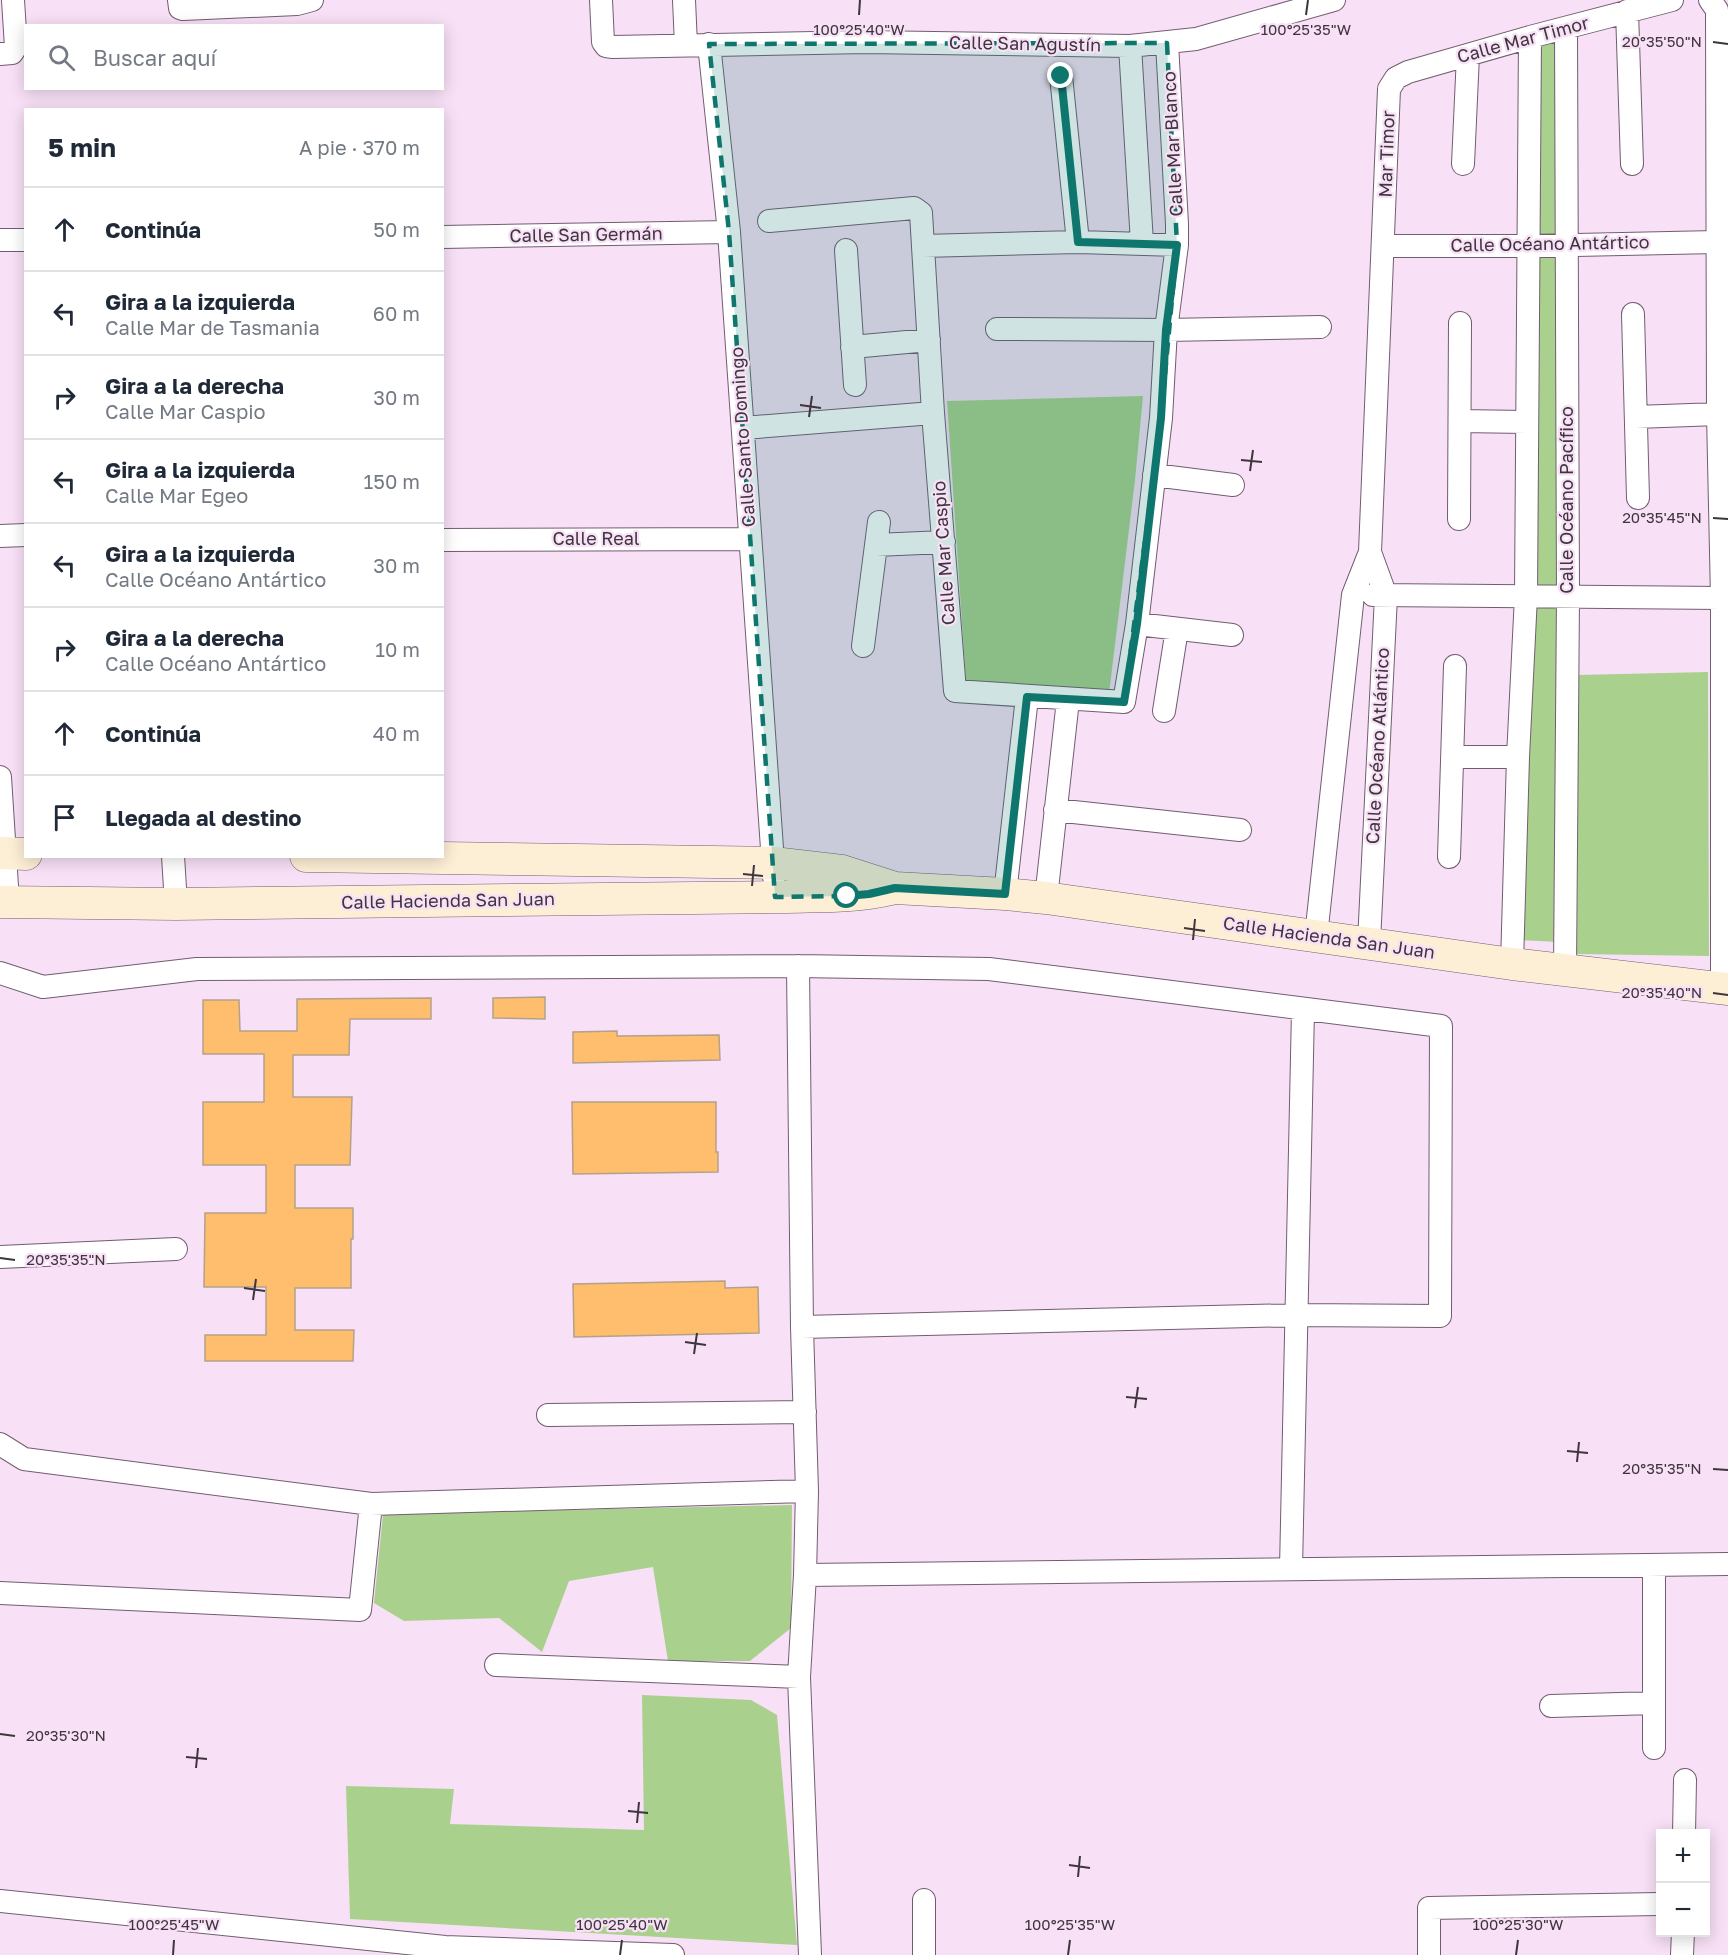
<!DOCTYPE html>
<html lang="es">
<meta charset="utf-8">
<style>
:root{--surface:#fff;--page:#f6f6f7;--text:#1f2937;--muted:#747a83;--line:#e0e1e3}
body{margin:0;font-family:"Golos Text",sans-serif;background:var(--page);color:var(--text)}
.controls{position:absolute;right:18px;bottom:18px;display:grid;overflow:hidden;border-radius:0px;box-shadow:0 3px 15px #0003}
.controls button{width:54px;height:54px;display:grid;place-items:center;padding:0;border:0;border-bottom:2px solid var(--line);background:var(--surface);color:var(--text);font:30px sans-serif}
.stop{position:absolute;width:18px;height:18px;margin:-14px;border:4px solid #0f766e;border-radius:50%;background:#fff}
.stop.end{background:#0f766e;border-color:#fff;box-shadow:0 2px 6px #0008}
.list{margin:0;padding:0;list-style:none}
h2{display:flex;justify-content:space-between;align-items:center;height:78px;margin:0;padding:0 24px;font-size:26px}
h2 small{font-size:20px;font-weight:400;color:var(--muted)}
.list li{display:grid;grid-template-columns:39px 1fr auto;gap:18px;align-items:center;box-sizing:border-box;height:84px;padding:0 24px;border-top:2px solid var(--line)}
.list b{display:block;font-size:22px;white-space:nowrap}
.list p{margin:0;font-size:20px;white-space:nowrap;color:var(--muted)}
.list em{font-size:20px;font-style:normal;color:var(--muted)}
.icon{flex:none;width:33px;height:33px;fill:none;stroke:currentColor;stroke-width:2;stroke-linecap:round;stroke-linejoin:round}
.map{position:relative;flex:none;width:1728px;height:1955px;overflow:hidden}
.search{position:absolute;background:var(--surface);box-shadow:0 3px 15px #0003;left:24px;top:24px;width:420px;height:66px;display:flex;align-items:center;gap:15px;box-sizing:border-box;padding:0 21px;border-radius:0px;color:var(--muted);font-size:22px}
.panel{position:absolute;background:var(--surface);box-shadow:0 3px 15px #0003;left:24px;top:108px;width:420px;height:750px;border-radius:0px}
.map>svg:first-child{display:block}
</style>
<div class="map">
<svg width="1728" height="1955" viewBox="0 0 1728 1955">
<rect width="100%" height="100%" fill="#f8e0f6"/>
<!-- green -->
<path fill="#aad08e" d="M 1555,38 L 1558,942 L 1521,940 L 1537,42 Z
M 1143,396 L 1135,480 L 1109,694 L 966,682 L 947,401 Z
M 1708,672 L 1709,956 L 1577,954 L 1578,675 Z
M 792,1505 L 791,1628 L 750,1661 L 668,1661 L 653,1567 L 569,1581 L 542,1652 L 499,1618 L 404,1621 L 374,1603 L 383,1514 Z
M 642,1695 L 751,1700 L 777,1715 L 797,1945 L 350,1919 L 346,1786 L 454,1789 L 450,1824 L 644,1830 Z"/>
<!-- building -->
<path fill="#febe6d" stroke="#b4a18a" stroke-width="1.5" d="M 545,997 L 545,1019 L 493,1018 L 493,998 Z
M 431,998 L 431,1019 L 350,1019 L 349,1055 L 293,1055 L 293,1097 L 352,1097 L 350,1165 L 295,1165 L 295,1208 L 353,1208 L 353,1239 L 351,1239 L 351,1288 L 295,1288 L 295,1330 L 354,1330 L 353,1361 L 205,1361 L 205,1335 L 266,1335 L 266,1287 L 204,1287 L 205,1213 L 266,1213 L 266,1165 L 203,1165 L 203,1102 L 264,1102 L 264,1054 L 203,1054 L 203,1000 L 239,1000 L 240,1031 L 297,1031 L 297,999 Z
M 617,1031 L 617,1036 L 719,1035 L 720,1060 L 573,1063 L 573,1032 Z
M 572,1102 L 716,1102 L 716,1152 L 718,1152 L 718,1172 L 573,1174 Z
M 725,1281 L 725,1288 L 758,1287 L 759,1333 L 574,1337 L 573,1284 Z"/>
<g fill="none" stroke-linecap="round" stroke-linejoin="round">
<defs>
<path id="minor" d="M 179,0 L 180,8 L 183,9 L 297,4 L 312,0
M 601,0 L 603,42 L 606,46 L 613,47 L 866,42 L 1130,46 L 1196,39 L 1334,0
M 684,0 L 686,45
M 1710,0 L 1717,10 L 1718,414 L 1722,598 L 1722,989
M 1627,11 L 1632,164
M 709,44 L 729,232 L 774,877
M 1130,46 L 1142,243
M 0,54 L 12,53 L 16,47 L 13,0
M 1061,76 L 1078,242
M 1463,164 L 1468,55
M 769,221 L 914,208 L 921,213 L 933,413 L 955,691 L 1124,702 L 1137,624 L 1161,418 L 1166,330 L 1177,245 L 1177,224 L 1167,43
M 442,237 L 729,232
M 0,240 L 26,240
M 923,246 L 1078,242 L 1177,245
M 1383,246 L 1529,246 L 1716,242
M 846,250 L 855,385
M 1633,314 L 1638,498
M 997,329 L 1166,330 L 1320,327
M 852,347 L 929,340
M 1636,417 L 1718,414
M 1460,421 L 1527,422
M 743,428 L 933,413
M 1154,475 L 1233,485
M 1459,519 L 1460,323
M 0,536 L 26,535
M 442,540 L 750,539
M 876,545 L 944,542
M 1373,595 L 1722,598
M 1137,624 L 1232,635
M 863,646 L 879,522
M 1164,711 L 1177,629
M 1453,757 L 1518,757
M 0,777 L 8,902
M 1055,810 L 1240,830
M 173,856 L 176,904
M 1449,857 L 1455,666
M 1005,894 L 1027,697
M 1046,898 L 1068,700
M 1316,936 L 1353,595 L 1370,552 L 1389,89 L 1396,78 L 1408,72 L 1530,37 L 1672,0
M 1369,942 L 1386,596 L 1370,552
M 1512,964 L 1518,757 L 1526,596 L 1530,37
M 798,966 L 802,1327 L 807,1491 L 805,1575 L 799,1677 L 810,1955
M 1565,971 L 1568,597 L 1566,29
M 0,973 L 43,987 L 197,969 L 798,966 L 989,969 L 1441,1026 L 1440,1316 L 1297,1315 L 802,1327
M 0,1257 L 176,1249
M 548,1415 L 805,1412
M 0,1444 L 24,1459 L 371,1504 L 807,1491
M 1291,1569 L 1303,1010
M 805,1575 L 1728,1564
M 0,1593 L 360,1610 L 371,1504
M 496,1665 L 799,1677
M 1551,1706 L 1654,1703
M 1654,1748 L 1654,1565
M 1684,1834 L 1685,1780
M 0,1901 L 445,1947 L 673,1955
M 924,1955 L 924,1900
M 1429,1955 L 1429,1908 L 1660,1904
M 1682,1955 L 1683,1932"/>
<path id="secondary" d="M 0,853 L 26,854
M 306,856 L 773,863 L 842,871 L 895,888 L 1005,894 L 1046,898 L 1512,964 L 1728,989
M 0,902 L 176,904 L 775,897 C 814,896 853,898 891,889"/>
</defs>
<!-- minor casing -->
<use href="#minor" stroke="#725d70" stroke-width="24"/>
<!-- secondary casing -->
<use href="#secondary" stroke="#725d70" stroke-width="33"/>
<!-- minor -->
<use href="#minor" stroke="#fff" stroke-width="22"/>
<!-- secondary -->
<use href="#secondary" stroke="#fdeed6" stroke-width="32"/>
</g>
<g fill="none" stroke-linecap="round" stroke-linejoin="round">
<!-- route -->
<path stroke="#0f766e" stroke-width="8" d="M 847,896 L 869,894 L 895,888 L 1005,894 L 1027,697 L 1124,702 L 1137,624 L 1161,418 L 1166,330 L 1177,245 L 1078,242 L 1061,76"/>
</g>
<!-- marked area -->
<path fill="#0f766e" fill-opacity="0.2" stroke="#0f766e" stroke-width="4.5" stroke-dasharray="12 8" stroke-linejoin="round" d="M 1167,43 L 1177,245 L 1161,418 L 1124,702 L 1027,697 L 1005,894 L 895,888 L 847,896 L 775,897 L 729,232 L 709,44 Z"/>
<!-- ticks -->
<path fill="none" stroke="#3e353d" stroke-width="2" d="M 859,15 L 860,0M 1306,15 L 1308,0M 1713,42 L 1728,44M 800,405 L 821,408M 809,417 L 812,396M 1241,460 L 1262,462M 1250,471 L 1253,450M 1713,518 L 1728,519M 743,874 L 763,876M 752,886 L 754,865M 1184,928 L 1205,931M 1193,940 L 1195,919M 1713,993 L 1728,995M 0,1258 L 15,1260M 244,1288 L 265,1291M 253,1300 L 256,1279M 685,1342 L 706,1345M 694,1354 L 697,1333M 1126,1397 L 1147,1399M 1135,1408 L 1138,1387M 1567,1451 L 1588,1453M 1577,1462 L 1579,1442M 1713,1469 L 1728,1470M 0,1734 L 15,1736M 186,1757 L 207,1759M 196,1768 L 198,1748M 628,1811 L 648,1813M 637,1823 L 639,1802M 1069,1865 L 1090,1868M 1078,1877 L 1080,1856M 173,1955 L 174,1940M 620,1955 L 622,1940M 1068,1955 L 1070,1940M 1516,1955 L 1518,1940"/>
<g text-anchor="middle" stroke-width="4.5" stroke-linejoin="round" paint-order="stroke">
<!-- street labels -->
<g font-size="18" fill="#3e353d" stroke="#f8e0f6">
<text transform="translate(1523 40) rotate(-15)" y="6">Calle Mar Timor</text>
<text transform="translate(1025 44) rotate(1)" y="6">Calle San Agustín</text>
<text transform="translate(1173 144) rotate(-93)" y="6">Calle Mar Blanco</text>
<text transform="translate(1387 154) rotate(-88)" y="6">Mar Timor</text>
<text transform="translate(586 235) rotate(-1)" y="6">Calle San Germán</text>
<text transform="translate(1550 244) rotate(-1)" y="6">Calle Océano Antártico</text>
<text transform="translate(743 437) rotate(-94)" y="6">Calle Santo Domingo</text>
<text transform="translate(1567 500) rotate(-90)" y="6">Calle Océano Pacífico</text>
<text x="596" y="545">Calle Real</text>
<text transform="translate(944 553) rotate(-94)" y="6">Calle Mar Caspio</text>
<text transform="translate(1378 746) rotate(-87)" y="6">Calle Océano Atlántico</text>
<text transform="translate(448 901) rotate(-1)" y="6">Calle Hacienda San Juan</text>
<text transform="translate(1329 938) rotate(8)" y="6">Calle Hacienda San Juan</text>
</g>
</g>
<g font-size="15" text-anchor="middle" fill="#3e353d" stroke="#f8e0f6" stroke-width="4.5" stroke-linejoin="round" paint-order="stroke">
<text x="859" y="35">100°25'40"W</text>
<text x="1306" y="35">100°25'35"W</text>
<text x="1662" y="47">20°35'50"N</text>
<text x="1662" y="523">20°35'45"N</text>
<text x="1662" y="998">20°35'40"N</text>
<text x="66" y="1265">20°35'35"N</text>
<text x="1662" y="1474">20°35'35"N</text>
<text x="66" y="1741">20°35'30"N</text>
<text x="174" y="1930">100°25'45"W</text>
<text x="622" y="1930">100°25'40"W</text>
<text x="1070" y="1930">100°25'35"W</text>
<text x="1518" y="1930">100°25'30"W</text>
</g>
</svg>
<div class="controls">
<button>+</button>
<button>−</button>
</div>
<div class="stop" style="left:847px;top:896px"></div>
<div class="stop end" style="left:1061px;top:76px"></div>
<div class="search"><svg class="icon" aria-label="search" viewBox="0 0 24 24"><circle cx="10" cy="10" r="6"/><path d="M15 15l6 6"/></svg>Buscar aquí</div>
<section class="panel">
<h2>5 min<small>A pie · 370 m</small></h2>
<ul class="list">
<li><svg class="icon" aria-label="ahead" viewBox="0 0 24 24"><path d="M12 20V5M6 11l6-6 6 6"/></svg><div><b>Continúa</b></div><em>50 m</em></li>
<li><svg class="icon" aria-label="left" viewBox="0 0 24 24"><path d="M17 20v-9H6M10 6l-5 5 5 5"/></svg><div><b>Gira a la izquierda</b><p>Calle Mar de Tasmania</p></div><em>60 m</em></li>
<li><svg class="icon" aria-label="right" viewBox="0 0 24 24"><path d="M7 20v-9h11M14 6l5 5-5 5"/></svg><div><b>Gira a la derecha</b><p>Calle Mar Caspio</p></div><em>30 m</em></li>
<li><svg class="icon" aria-label="left" viewBox="0 0 24 24"><path d="M17 20v-9H6M10 6l-5 5 5 5"/></svg><div><b>Gira a la izquierda</b><p>Calle Mar Egeo</p></div><em>150 m</em></li>
<li><svg class="icon" aria-label="left" viewBox="0 0 24 24"><path d="M17 20v-9H6M10 6l-5 5 5 5"/></svg><div><b>Gira a la izquierda</b><p>Calle Océano Antártico</p></div><em>30 m</em></li>
<li><svg class="icon" aria-label="right" viewBox="0 0 24 24"><path d="M7 20v-9h11M14 6l5 5-5 5"/></svg><div><b>Gira a la derecha</b><p>Calle Océano Antártico</p></div><em>10 m</em></li>
<li><svg class="icon" aria-label="ahead" viewBox="0 0 24 24"><path d="M12 20V5M6 11l6-6 6 6"/></svg><div><b>Continúa</b></div><em>40 m</em></li>
<li><svg class="icon" aria-label="arrive" viewBox="0 0 24 24"><path d="M6 21V4h12l-3 4 3 4H6"/></svg><div><b>Llegada al destino</b></div></li>
</ul>
</section>
</div>
